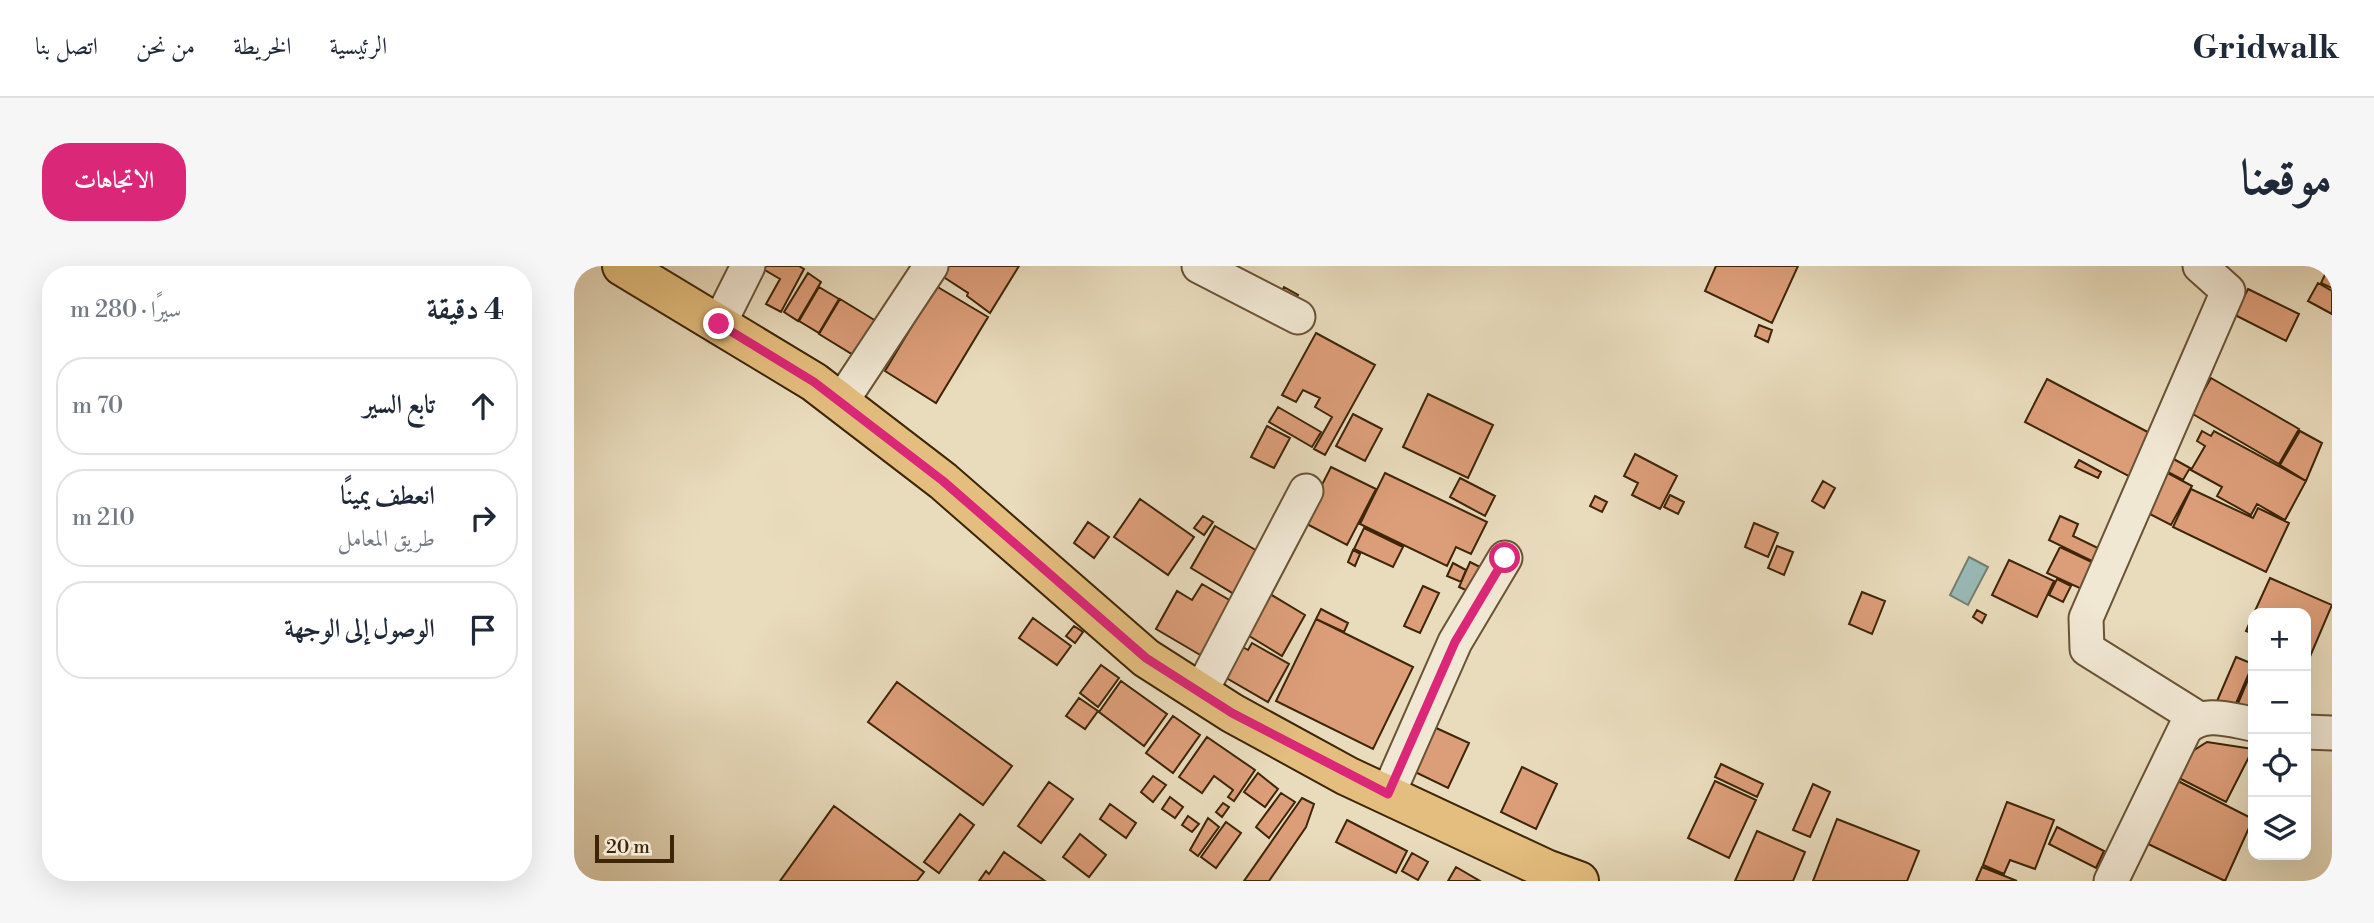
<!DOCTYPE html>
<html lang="ar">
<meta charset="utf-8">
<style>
:root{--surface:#fff;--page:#f6f6f7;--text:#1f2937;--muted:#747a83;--line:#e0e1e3;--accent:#db2777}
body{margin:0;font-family:"Libre Bodoni",Amiri,serif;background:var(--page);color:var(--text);direction:rtl}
.controls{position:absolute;right:21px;bottom:21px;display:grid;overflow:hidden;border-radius:14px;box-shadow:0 7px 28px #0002}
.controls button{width:63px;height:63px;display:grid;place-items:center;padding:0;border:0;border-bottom:2px solid var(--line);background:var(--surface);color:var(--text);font:35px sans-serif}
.scale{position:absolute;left:21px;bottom:18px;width:79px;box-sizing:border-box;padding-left:7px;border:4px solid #3e2508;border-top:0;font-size:19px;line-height:24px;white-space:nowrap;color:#3e2508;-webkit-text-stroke:5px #f1e8d4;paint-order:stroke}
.stop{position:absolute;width:21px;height:21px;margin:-16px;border:5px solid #db2777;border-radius:50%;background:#fff}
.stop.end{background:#db2777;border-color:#fff;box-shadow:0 2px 7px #0008}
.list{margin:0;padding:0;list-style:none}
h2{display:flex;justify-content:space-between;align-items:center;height:91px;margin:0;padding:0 28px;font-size:30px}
h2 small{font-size:23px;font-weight:400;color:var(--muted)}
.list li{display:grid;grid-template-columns:46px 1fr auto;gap:21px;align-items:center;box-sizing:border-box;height:98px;margin:0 14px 14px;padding:0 14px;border:2px solid var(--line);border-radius:28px}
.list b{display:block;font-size:26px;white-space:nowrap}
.list p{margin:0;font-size:23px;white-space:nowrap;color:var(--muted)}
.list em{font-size:23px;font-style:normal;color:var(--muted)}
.icon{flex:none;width:38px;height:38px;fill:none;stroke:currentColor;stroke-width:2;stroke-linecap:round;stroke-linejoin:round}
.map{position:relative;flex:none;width:1758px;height:615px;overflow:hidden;direction:ltr;border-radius:28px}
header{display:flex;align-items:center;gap:42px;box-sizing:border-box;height:98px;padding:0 35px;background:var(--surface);border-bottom:2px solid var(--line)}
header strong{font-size:33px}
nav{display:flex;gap:38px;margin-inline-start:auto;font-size:24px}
.intro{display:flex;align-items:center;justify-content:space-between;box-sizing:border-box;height:168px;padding:0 42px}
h1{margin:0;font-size:49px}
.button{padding:18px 32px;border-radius:28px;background:var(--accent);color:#fff;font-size:24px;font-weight:700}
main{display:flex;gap:42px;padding:0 42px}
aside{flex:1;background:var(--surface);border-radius:28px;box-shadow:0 7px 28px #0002}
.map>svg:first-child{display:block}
</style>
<header>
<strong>Gridwalk</strong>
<nav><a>الرئيسية</a><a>الخريطة</a><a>من نحن</a><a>اتصل بنا</a></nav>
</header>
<div class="intro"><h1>موقعنا</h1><a class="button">الاتجاهات</a></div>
<main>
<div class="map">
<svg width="1758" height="615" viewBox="0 0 1758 615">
<rect width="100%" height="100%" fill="#e9dcbd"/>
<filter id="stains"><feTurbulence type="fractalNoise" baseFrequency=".00286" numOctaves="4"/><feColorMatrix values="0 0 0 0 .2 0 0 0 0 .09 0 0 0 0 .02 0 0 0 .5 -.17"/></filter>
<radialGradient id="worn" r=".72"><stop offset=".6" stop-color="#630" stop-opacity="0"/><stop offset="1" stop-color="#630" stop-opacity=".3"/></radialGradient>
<!-- water -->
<path fill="#99bab7" stroke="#757e71" stroke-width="2" d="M 1395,291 L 1414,301 L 1394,339 L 1376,329 Z"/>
<!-- building -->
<path fill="#dc9e79" stroke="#3e2508" stroke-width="2" d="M 225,0 L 230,3 L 207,46 L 192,38 L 206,13 L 184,0 Z
M 374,0 L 445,0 L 416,47 L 393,30 L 394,27 L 368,10 Z
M 1142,0 L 1224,0 L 1198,57 L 1131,25 Z
M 1755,0 L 1758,0 L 1758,22 L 1747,17 Z
M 234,7 L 247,16 L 224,55 L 210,46 Z
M 1744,17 L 1758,25 L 1758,48 L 1734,35 Z
M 362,20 L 414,51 L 362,137 L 311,105 Z
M 245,21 L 265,33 L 245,67 L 225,55 Z
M 710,21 L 724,29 L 719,38 L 705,30 Z
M 1674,23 L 1725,48 L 1712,75 L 1661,49 Z
M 266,33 L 302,55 L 281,90 L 245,68 Z
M 1185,59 L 1198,64 L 1194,76 L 1181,70 Z
M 742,67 L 801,99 L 751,189 L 740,183 L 758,151 L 741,141 L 746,132 L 729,124 L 722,136 L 708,129 Z
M 1637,112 L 1725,163 L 1705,198 L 1617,147 Z
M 1473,113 L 1587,173 L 1566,216 L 1451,156 Z
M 854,128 L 919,159 L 894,212 L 829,181 Z
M 704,141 L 747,166 L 738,181 L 695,156 Z
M 779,148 L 808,163 L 791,195 L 762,180 Z
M 693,160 L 716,172 L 700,202 L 677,191 Z
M 1628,165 L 1637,170 L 1640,165 L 1732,215 L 1711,254 L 1683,238 L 1677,249 L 1643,230 L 1648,221 L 1617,204 L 1631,180 L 1623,175 Z
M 1726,165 L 1748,177 L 1732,215 L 1706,199 Z
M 1061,188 L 1103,210 L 1086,243 L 1058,229 L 1064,217 L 1050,210 Z
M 1596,191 L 1616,202 L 1609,214 L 1590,204 Z
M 1505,194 L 1527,206 L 1524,212 L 1501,201 Z
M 757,201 L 802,223 L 773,279 L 729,256 Z
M 1590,205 L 1618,220 L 1597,259 L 1570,245 Z
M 811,207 L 913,256 L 897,288 L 882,281 L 873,300 L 786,258 Z
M 886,212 L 921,230 L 911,250 L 876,231 Z
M 1249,215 L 1261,222 L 1250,242 L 1238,235 Z
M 1617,223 L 1679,252 L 1684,242 L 1715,257 L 1692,306 L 1599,261 Z
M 1096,229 L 1110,236 L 1104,248 L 1090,241 Z
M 1021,230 L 1033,236 L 1028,246 L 1016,240 Z
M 566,233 L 620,271 L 594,309 L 540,271 Z
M 629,250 L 639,256 L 630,269 L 620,262 Z
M 1486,250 L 1504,258 L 1499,270 L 1530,285 L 1524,298 L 1475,274 Z
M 514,256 L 535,271 L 520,292 L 500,277 Z
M 1180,257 L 1204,267 L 1194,291 L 1171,281 Z
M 641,260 L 690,289 L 665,331 L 617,302 Z
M 790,262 L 829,281 L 819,301 L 780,283 Z
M 1203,280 L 1219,286 L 1210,309 L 1194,302 Z
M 1486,281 L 1524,299 L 1512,325 L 1473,307 Z
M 779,284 L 786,288 L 781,300 L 774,296 Z
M 1435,294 L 1480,315 L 1463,351 L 1418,329 Z
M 896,296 L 910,303 L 898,327 L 885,321 Z
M 879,297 L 892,304 L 887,316 L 873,310 Z
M 1696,312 L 1758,339 L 1735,393 L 1732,392 L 1732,347 L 1680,347 Z
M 1483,313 L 1497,320 L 1489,336 L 1475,329 Z
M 628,318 L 664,339 L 633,393 L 582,363 L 603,325 L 618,334 Z
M 849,320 L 865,327 L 846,367 L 830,360 Z
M 691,325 L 731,349 L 708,390 L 667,365 Z
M 1288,326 L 1311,335 L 1298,368 L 1275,358 Z
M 747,343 L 774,357 L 770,366 L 742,353 Z
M 1403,344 L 1412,349 L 1408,357 L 1399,351 Z
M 1679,349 L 1679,368 L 1672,365 Z
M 459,352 L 497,380 L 483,399 L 445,372 Z
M 742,353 L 839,401 L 799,483 L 702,435 Z
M 500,360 L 509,366 L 501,377 L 492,370 Z
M 660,376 L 674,384 L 678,377 L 715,398 L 694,436 L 642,406 Z
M 1662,391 L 1679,398 L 1657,449 L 1640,442 Z
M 527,399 L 545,412 L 524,441 L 506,427 Z
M 1679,402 L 1679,450 L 1659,449 Z
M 547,415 L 593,448 L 570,480 L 525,446 Z
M 323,416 L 438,500 L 409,539 L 294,456 Z
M 505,432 L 524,445 L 511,463 L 492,450 Z
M 599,450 L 626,469 L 599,507 L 572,487 Z
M 860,461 L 895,477 L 874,522 L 839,505 Z
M 633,471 L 681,504 L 660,535 L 654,531 L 659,524 L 640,510 L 628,527 L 605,511 Z
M 1633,476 L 1679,483 L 1652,536 L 1603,511 L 1614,488 Z
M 1147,498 L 1189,518 L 1183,531 L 1141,511 Z
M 948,501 L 983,518 L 962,563 L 927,546 Z
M 684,507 L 704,523 L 691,541 L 670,526 Z
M 579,510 L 592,519 L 579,536 L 567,526 Z
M 1602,514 L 1679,553 L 1651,615 L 1570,576 Z
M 1141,515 L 1182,534 L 1155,592 L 1114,572 Z
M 475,516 L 499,533 L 467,577 L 444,560 Z
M 1239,518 L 1256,526 L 1236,571 L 1219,564 Z
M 707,527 L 721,536 L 695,572 L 682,561 Z
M 596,531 L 609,541 L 601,552 L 588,543 Z
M 728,532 L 740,538 L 732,561 L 695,615 L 670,615 Z
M 1433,536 L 1480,554 L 1461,603 L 1436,594 L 1430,608 L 1409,599 Z
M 649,537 L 655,541 L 648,551 L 642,546 Z
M 536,538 L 562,557 L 552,572 L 526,553 Z
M 260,540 L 350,606 L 343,615 L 206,615 Z
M 386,548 L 400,559 L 365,607 L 350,596 Z
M 614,550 L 625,558 L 618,566 L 608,559 Z
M 634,552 L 645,561 L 624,590 L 616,584 Z
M 1263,553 L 1345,585 L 1333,615 L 1239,615 Z
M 773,554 L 833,585 L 822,607 L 762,576 Z
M 652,556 L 667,567 L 642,602 L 627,591 Z
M 1483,561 L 1530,585 L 1522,602 L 1475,578 Z
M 1183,565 L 1231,586 L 1219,615 L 1161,615 Z
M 506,568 L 532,589 L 515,611 L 489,591 Z
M 430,586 L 471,615 L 405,615 L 412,605 L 415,608 Z
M 838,587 L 854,596 L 844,614 L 828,605 Z
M 882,601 L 906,615 L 874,615 Z
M 1408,601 L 1443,615 L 1402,615 Z"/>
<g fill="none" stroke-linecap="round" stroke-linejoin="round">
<defs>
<path id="minor" d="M 625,0 L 724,51
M 145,58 L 174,0
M 267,136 L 357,0
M 626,427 L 732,225
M 1625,453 L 1513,383 L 1512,352 L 1654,25 L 1626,0
M 1732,466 L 1758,467
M 814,528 L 881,376 L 931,292
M 1537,615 L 1611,463 C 1629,444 1656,454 1679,458"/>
<path id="major" d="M 48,0 L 240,116 L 369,215 L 572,392 L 658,447 L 773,510 L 972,603 L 1005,615"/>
</defs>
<!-- minor casing -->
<use href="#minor" stroke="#695335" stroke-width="37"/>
<!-- major casing -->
<use href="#major" stroke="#3e2508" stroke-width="42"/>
<!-- minor -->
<use href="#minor" stroke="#f1e8d4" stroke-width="33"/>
<!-- major -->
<use href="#major" stroke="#e4be7e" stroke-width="38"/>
</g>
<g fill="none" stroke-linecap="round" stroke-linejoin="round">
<!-- route -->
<path stroke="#db2777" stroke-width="9" d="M 145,58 L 240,116 L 369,215 L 572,392 L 658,447 L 814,528 L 881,376 L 931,292"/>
</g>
<rect width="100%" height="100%" filter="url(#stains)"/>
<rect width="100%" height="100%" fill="url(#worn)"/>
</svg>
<div class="controls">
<button>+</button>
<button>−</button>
<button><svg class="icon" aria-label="locate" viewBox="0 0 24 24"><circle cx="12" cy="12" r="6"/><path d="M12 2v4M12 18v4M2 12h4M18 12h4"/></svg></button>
<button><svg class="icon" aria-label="layers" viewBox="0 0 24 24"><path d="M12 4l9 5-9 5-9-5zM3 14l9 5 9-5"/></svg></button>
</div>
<div class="scale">20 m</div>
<div class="stop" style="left:931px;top:292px"></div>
<div class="stop end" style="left:145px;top:58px"></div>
</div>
<aside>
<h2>4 دقيقة<small>سيرًا · 280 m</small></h2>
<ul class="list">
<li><svg class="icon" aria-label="ahead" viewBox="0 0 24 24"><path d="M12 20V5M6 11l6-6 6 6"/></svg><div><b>تابع السير</b></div><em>70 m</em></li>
<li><svg class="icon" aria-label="right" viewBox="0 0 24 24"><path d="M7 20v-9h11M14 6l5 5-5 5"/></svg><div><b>انعطف يمينًا</b><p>طريق المعامل</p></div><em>210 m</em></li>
<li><svg class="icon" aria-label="arrive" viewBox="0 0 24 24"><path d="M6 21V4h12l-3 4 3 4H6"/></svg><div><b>الوصول إلى الوجهة</b></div></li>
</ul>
</aside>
</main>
